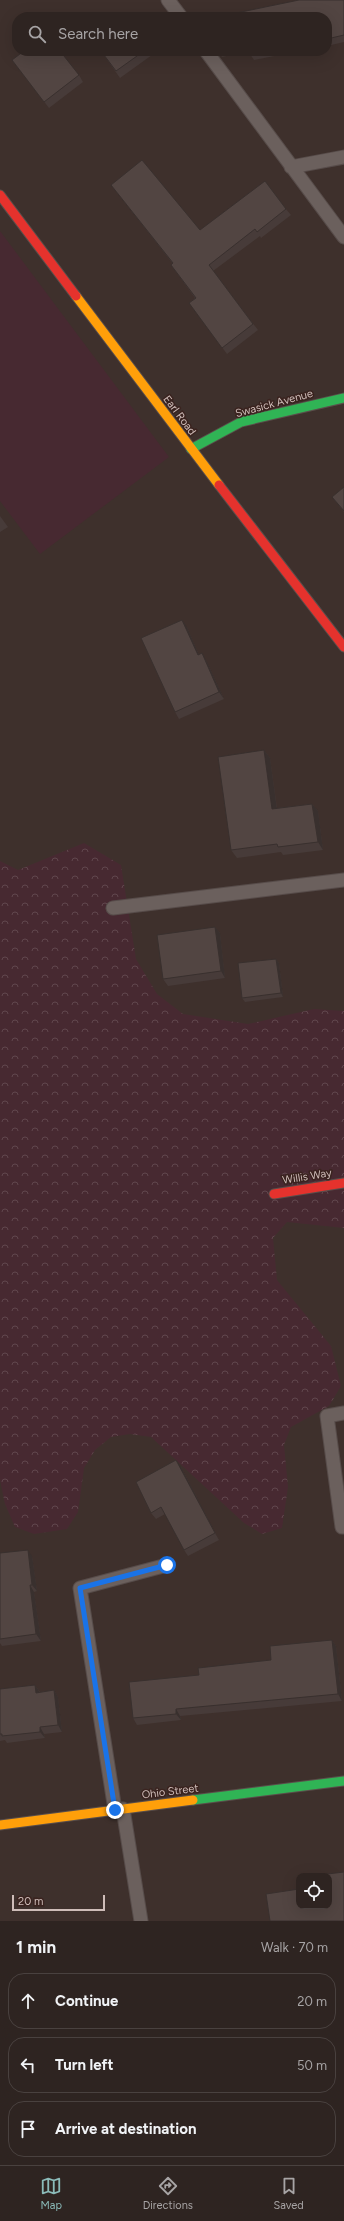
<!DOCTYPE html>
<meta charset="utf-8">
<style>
:root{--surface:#2e2421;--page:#362c2a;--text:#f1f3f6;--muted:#a7a4a5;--line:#49413f;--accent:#8bbbb9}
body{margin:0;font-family:Figtree,sans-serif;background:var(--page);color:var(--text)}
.controls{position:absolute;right:12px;bottom:12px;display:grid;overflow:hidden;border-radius:8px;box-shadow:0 4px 16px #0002}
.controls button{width:36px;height:36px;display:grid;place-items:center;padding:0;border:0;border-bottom:1px solid var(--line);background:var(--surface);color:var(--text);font:20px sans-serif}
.scale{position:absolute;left:12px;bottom:10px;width:93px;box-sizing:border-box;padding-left:4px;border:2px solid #cebcb8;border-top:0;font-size:11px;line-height:14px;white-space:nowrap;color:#cebcb8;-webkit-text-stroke:3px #3a231f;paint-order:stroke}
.stop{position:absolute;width:12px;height:12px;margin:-9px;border:3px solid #1a73e8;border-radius:50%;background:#fff}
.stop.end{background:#1a73e8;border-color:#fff;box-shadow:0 1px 4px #0008}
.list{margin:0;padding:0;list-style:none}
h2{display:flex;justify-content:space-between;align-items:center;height:52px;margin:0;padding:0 16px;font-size:17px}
h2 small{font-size:13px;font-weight:400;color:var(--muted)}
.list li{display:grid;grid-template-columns:26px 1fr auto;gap:12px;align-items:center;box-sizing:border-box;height:56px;margin:0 8px 8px;padding:0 8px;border:1px solid var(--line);border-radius:16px}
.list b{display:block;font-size:15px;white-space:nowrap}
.list em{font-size:13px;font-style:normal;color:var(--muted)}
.icon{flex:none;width:22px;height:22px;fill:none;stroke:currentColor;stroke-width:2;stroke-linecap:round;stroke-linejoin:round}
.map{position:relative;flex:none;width:344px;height:1921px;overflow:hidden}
.search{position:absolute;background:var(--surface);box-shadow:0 4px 16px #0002;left:12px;right:12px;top:12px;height:44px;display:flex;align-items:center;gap:10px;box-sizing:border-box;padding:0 14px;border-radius:16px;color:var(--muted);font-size:15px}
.sheet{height:244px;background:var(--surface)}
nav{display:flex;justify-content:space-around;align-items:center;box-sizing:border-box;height:56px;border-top:1px solid var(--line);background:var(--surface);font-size:11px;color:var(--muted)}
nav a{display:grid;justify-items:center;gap:2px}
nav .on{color:var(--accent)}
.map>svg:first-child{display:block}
</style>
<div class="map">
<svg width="344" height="1921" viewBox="0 0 344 1921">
<defs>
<pattern id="forest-crowns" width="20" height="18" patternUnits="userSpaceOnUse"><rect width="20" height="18" fill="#472931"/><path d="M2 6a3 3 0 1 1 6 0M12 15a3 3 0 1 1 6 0" fill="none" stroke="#60464d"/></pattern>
</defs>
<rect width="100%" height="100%" fill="#3e302c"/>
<!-- green -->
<path fill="#472931" d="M 0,231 L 169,457 L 40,554 L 0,501 Z"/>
<!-- forest -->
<path fill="url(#forest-crowns)" d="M 84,843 L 121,865 L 136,959 L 157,994 L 183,1014 L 248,1024 L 314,1009 L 344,1011 L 344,1228 L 287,1222 L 273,1238 L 277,1280 L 331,1346 L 341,1386 L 329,1406 L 291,1427 L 284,1445 L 288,1487 L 282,1528 L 262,1534 L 244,1523 L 151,1437 L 130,1434 L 111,1437 L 95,1450 L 84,1468 L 78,1512 L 67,1529 L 34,1534 L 15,1527 L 5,1504 L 0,1480 L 0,861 L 18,870 Z"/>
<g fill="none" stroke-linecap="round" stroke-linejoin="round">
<defs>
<path id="lane" d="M 168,0 L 181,17
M 206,51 L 344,237
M 291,167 L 344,157
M 113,908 L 344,880
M 344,1413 L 327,1416 L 342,1527 L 344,1527
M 123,1809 L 141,1921
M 115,1810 L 80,1588 L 167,1565"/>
<path id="fast" d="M 191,449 L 241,422 L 344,398
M 193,1800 L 344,1781"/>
<path id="slow" d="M 76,296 L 219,485
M 0,1825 L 193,1800"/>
<path id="jam" d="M 0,195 L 76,296
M 219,485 L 344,647
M 274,1194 L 344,1183"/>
</defs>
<!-- lane casing -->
<use href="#lane" stroke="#574c4a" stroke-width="15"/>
<!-- fast casing -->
<use href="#fast" stroke="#5a4e4b" stroke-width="11"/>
<!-- slow casing -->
<use href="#slow" stroke="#5a4e4b" stroke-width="11"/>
<!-- jam casing -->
<use href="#jam" stroke="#5a4e4b" stroke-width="11"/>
<!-- lane -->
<use href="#lane" stroke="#6b605d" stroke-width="13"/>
<!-- fast -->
<use href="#fast" stroke="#30b455" stroke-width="9"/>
<!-- slow -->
<use href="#slow" stroke="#ff9f0a" stroke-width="9"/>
<!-- jam -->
<use href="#jam" stroke="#e5322d" stroke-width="9"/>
</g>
<!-- wall -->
<path fill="#473b39" d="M 344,0 L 344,42 L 327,46 L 327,17 Z
M 101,51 L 150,51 L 152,55 L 120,78 Z
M 218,51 L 249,51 L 222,57 Z
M 249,51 L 300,51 L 254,60 L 250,54 Z
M 12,60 L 79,75 L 83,82 L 49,108 Z
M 111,185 L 200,230 L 286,209 L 291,215 L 261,238 L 260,236 L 213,271 L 258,330 L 227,354 L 189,303 L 195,298 L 171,265 L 173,264 Z
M 344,487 L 344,512 L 332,497 Z
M 0,516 L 8,527 L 0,532 Z
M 187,627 L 199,655 L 206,660 L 224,699 L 179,719 L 175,712 Z
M 264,750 L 270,758 L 277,808 L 312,804 L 318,811 L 323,850 L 283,855 L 281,852 L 237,858 L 231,850 Z
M 215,927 L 220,933 L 225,978 L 168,986 L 163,979 Z
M 276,959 L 279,963 L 283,997 L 245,1002 L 242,998 Z
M 181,1467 L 219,1540 L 188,1556 L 184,1550 L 165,1514 L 156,1519 L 151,1513 Z
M 0,1553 L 32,1556 L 37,1591 L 34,1592 L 41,1641 L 2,1646 L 0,1643 Z
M 332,1640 L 336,1646 L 342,1701 L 180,1716 L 181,1720 L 137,1725 L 133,1718 L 199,1675 L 271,1660 Z
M 35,1685 L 40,1692 L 54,1690 L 58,1697 L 62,1732 L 44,1734 L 45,1738 L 7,1743 L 5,1740 L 0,1741 L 0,1689 Z"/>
<!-- shaded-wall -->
<path fill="#39302e" d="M 182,620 L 187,627 L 202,662 L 198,655 Z
M 202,653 L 206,660 L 224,699 L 219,692 Z
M 264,750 L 270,758 L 278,817 L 272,809 Z
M 312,804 L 318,811 L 323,850 L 318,842 Z
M 215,927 L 220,933 L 225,978 L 221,971 Z
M 276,959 L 279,963 L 283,997 L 281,993 Z
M 176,1460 L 181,1467 L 219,1540 L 215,1533 Z
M 28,1550 L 32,1556 L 37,1591 L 32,1585 Z
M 30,1585 L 34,1592 L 41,1641 L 36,1634 Z
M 332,1640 L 336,1646 L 342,1701 L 338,1694 Z
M 35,1685 L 39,1691 L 40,1699 L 36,1693 Z
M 54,1690 L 58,1697 L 62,1732 L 58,1725 Z
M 176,1709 L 180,1716 L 181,1720 L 176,1714 Z
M 40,1727 L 44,1734 L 45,1738 L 40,1732 Z"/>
<!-- building -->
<path fill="#524542" stroke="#39302e" d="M 299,0 L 344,0 L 344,35 L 327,39 L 327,17 L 217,17 Z
M 24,51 L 60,51 L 79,75 L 44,102 L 12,60 Z
M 101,51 L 144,51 L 116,71 Z
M 249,51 L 264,51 L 250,54 Z
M 142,160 L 200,230 L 265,181 L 286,209 L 257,232 L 255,229 L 209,265 L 253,324 L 222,348 L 189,303 L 196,298 L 171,265 L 173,263 L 111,185 Z
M 344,487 L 344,511 L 332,497 Z
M 182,620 L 198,655 L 202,653 L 219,692 L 175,712 L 141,638 Z
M 264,750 L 272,809 L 312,804 L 318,842 L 278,847 L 277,844 L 231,850 L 218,757 Z
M 215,927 L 221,971 L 163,979 L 157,935 Z
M 276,959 L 281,993 L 242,998 L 238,963 Z
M 176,1460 L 215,1533 L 184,1550 L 161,1507 L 151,1513 L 136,1482 Z
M 28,1550 L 32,1585 L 30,1585 L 36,1634 L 0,1639 L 0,1553 Z
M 332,1640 L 338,1694 L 176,1709 L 176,1714 L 133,1718 L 129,1682 L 199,1675 L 198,1668 L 271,1660 L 270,1646 Z
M 35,1685 L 36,1693 L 54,1690 L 58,1725 L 40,1727 L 40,1732 L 2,1736 L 2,1734 L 0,1734 L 0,1689 Z
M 344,1872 L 344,1921 L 270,1921 L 266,1894 L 299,1889 L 299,1906 L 329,1906 L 329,1876 L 311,1876 Z"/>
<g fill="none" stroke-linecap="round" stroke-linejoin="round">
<!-- route -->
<path stroke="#1a73e8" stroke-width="5" d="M 115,1810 L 80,1588 L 167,1565"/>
</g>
<g text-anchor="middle" stroke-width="3" stroke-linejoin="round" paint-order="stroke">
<!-- street labels -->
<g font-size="11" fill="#cebcb8" stroke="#3a231f">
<text transform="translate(274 403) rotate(-15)" y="4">Swasick Avenue</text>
<text transform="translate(180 415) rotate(53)" y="4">Earl Road</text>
<text transform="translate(307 1176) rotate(-9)" y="4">Willis Way</text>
<text transform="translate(170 1791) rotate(-7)" y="4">Ohio Street</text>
</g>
</g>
</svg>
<div class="controls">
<button><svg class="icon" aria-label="locate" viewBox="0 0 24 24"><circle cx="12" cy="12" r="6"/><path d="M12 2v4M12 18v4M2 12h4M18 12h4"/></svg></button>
</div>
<div class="scale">20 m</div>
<div class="stop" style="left:167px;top:1565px"></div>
<div class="stop end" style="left:115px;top:1810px"></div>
<div class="search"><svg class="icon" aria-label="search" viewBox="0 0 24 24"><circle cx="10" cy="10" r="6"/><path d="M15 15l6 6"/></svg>Search here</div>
</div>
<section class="sheet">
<h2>1 min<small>Walk · 70 m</small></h2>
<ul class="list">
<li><svg class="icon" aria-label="ahead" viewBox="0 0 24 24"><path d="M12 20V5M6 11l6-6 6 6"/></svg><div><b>Continue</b></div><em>20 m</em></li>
<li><svg class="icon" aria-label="left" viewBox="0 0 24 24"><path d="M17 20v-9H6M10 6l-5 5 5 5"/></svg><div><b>Turn left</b></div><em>50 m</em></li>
<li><svg class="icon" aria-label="arrive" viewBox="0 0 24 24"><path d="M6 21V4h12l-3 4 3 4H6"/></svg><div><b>Arrive at destination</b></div></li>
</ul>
</section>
<nav>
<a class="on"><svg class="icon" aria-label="map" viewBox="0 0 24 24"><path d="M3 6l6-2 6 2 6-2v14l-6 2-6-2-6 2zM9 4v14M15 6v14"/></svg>Map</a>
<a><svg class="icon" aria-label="directions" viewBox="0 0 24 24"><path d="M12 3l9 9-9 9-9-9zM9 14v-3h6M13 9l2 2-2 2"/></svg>Directions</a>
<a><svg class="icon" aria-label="saved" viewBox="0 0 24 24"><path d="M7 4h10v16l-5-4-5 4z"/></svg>Saved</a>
</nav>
